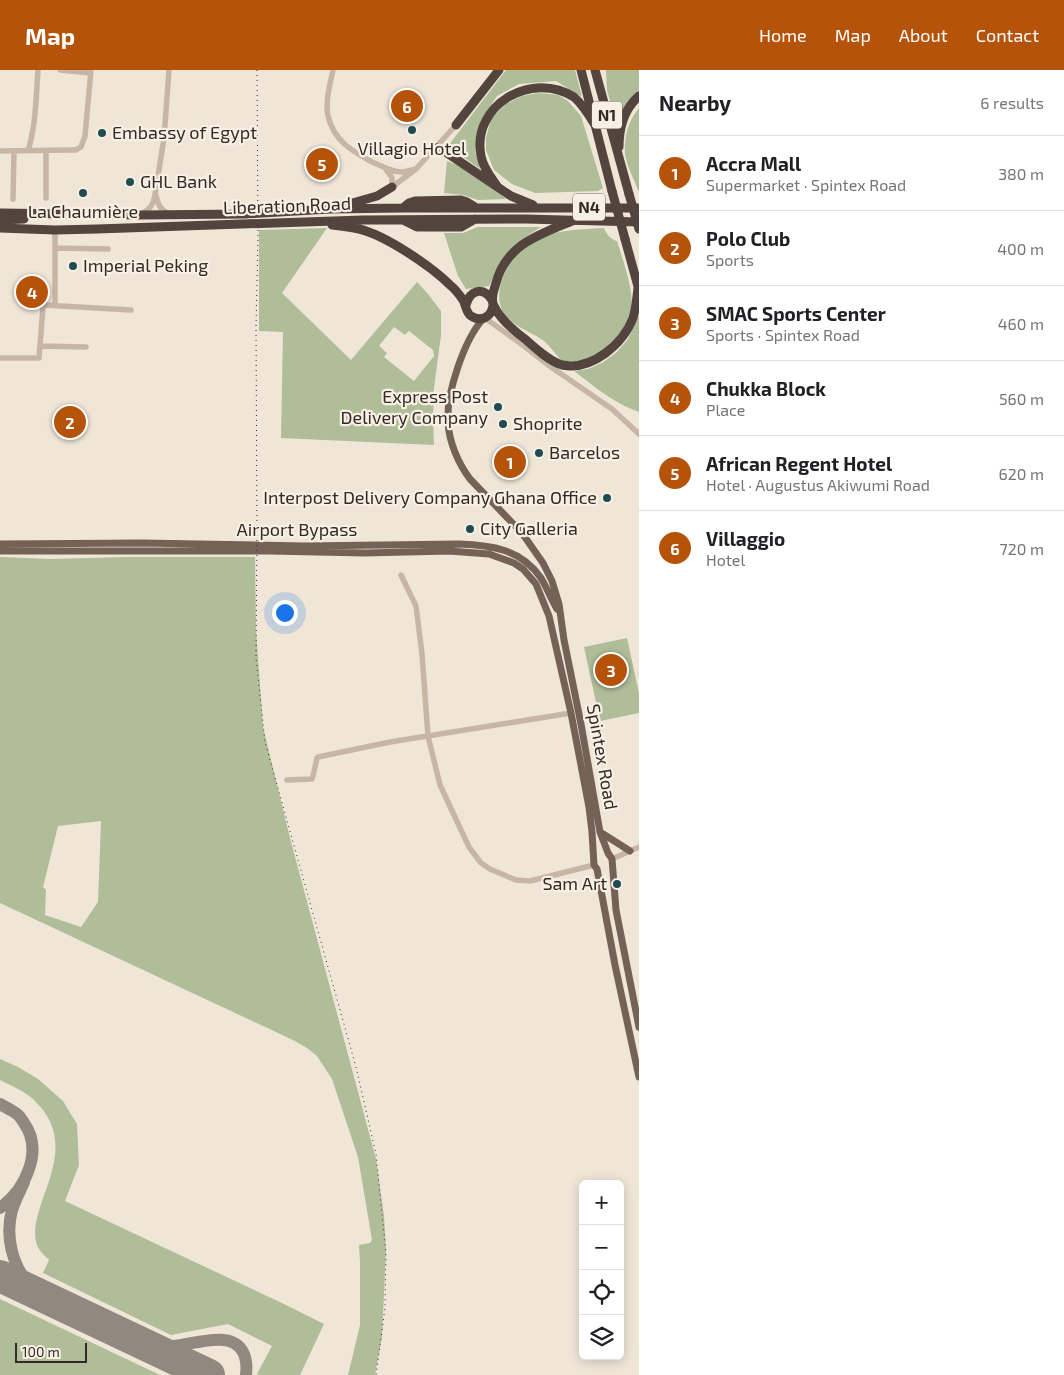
<!DOCTYPE html>
<meta charset="utf-8">
<style>
:root{--surface:#fff;--page:#f6f6f6;--text:#202124;--muted:#757577;--line:#e0e0e0;--accent:#b45309}
body{margin:0;font-family:"Exo 2",sans-serif;background:var(--page);color:var(--text)}
.controls{position:absolute;right:15px;bottom:15px;display:grid;overflow:hidden;border-radius:8px;box-shadow:0 2px 12px #0003}
.controls button{width:45px;height:45px;display:grid;place-items:center;padding:0;border:0;border-bottom:1px solid var(--line);background:var(--surface);color:var(--text);font:25px sans-serif}
.scale{position:absolute;left:15px;bottom:12px;width:72px;box-sizing:border-box;padding-left:5px;border:2px solid #332a26;border-top:0;font-size:14px;line-height:18px;white-space:nowrap;color:#332a26;-webkit-text-stroke:4px #f8f0e4;paint-order:stroke}
.you{position:absolute;left:284px;top:542px;width:18px;height:18px;margin:-12px;border:4px solid #fff;border-radius:50%;background:#1a73e8;box-shadow:0 0 0 8px #1a73e833}
.badge{display:grid;place-items:center;width:32px;height:32px;border-radius:50%;background:var(--accent);color:#fff;font-size:16px;font-weight:700}
.pin{position:absolute;translate:-50% -50%;border:2px solid #fff;box-shadow:0 1px 5px #0006}
.list{margin:0;padding:0;list-style:none}
h2{display:flex;justify-content:space-between;align-items:center;height:65px;margin:0;padding:0 20px;font-size:21px}
h2 small{font-size:16px;font-weight:400;color:var(--muted)}
.list li{display:grid;grid-template-columns:32px 1fr auto;gap:15px;align-items:center;box-sizing:border-box;height:75px;padding:0 20px;border-top:1px solid var(--line)}
.list b{display:block;font-size:19px;white-space:nowrap}
.list p{margin:0;font-size:16px;white-space:nowrap;color:var(--muted)}
.list em{font-size:16px;font-style:normal;color:var(--muted)}
.icon{flex:none;width:28px;height:28px;fill:none;stroke:currentColor;stroke-width:2;stroke-linecap:round;stroke-linejoin:round}
.map{position:relative;flex:none;width:639px;height:1305px;overflow:hidden}
header{display:flex;align-items:center;gap:30px;box-sizing:border-box;height:70px;padding:0 25px;background:var(--accent);color:#fff}
header strong{font-size:24px}
nav{display:flex;gap:28px;margin-inline-start:auto;font-size:18px}
main{display:flex}
aside{flex:1;background:var(--surface)}
.map>svg:first-child{display:block}
</style>
<header>
<strong>Map</strong>
<nav><a>Home</a><a>Map</a><a>About</a><a>Contact</a></nav>
</header>
<main>
<div class="map">
<svg width="639" height="1305" viewBox="0 0 639 1305">
<rect width="100%" height="100%" fill="#efe6d8"/>
<!-- green -->
<path fill="#afbd99" fill-rule="evenodd" d="M 506,0 L 575,0 L 582,27 L 556,11 L 519,14 L 497,26 L 481,50 L 475,82 L 480,99 L 448,76 Z
M 606,0 L 639,0 L 639,22 L 626,33 L 617,55 L 607,20 Z
M 539,23 L 558,25 L 568,31 L 581,46 L 603,118 L 598,121 L 535,123 L 512,114 L 494,100 L 486,80 L 486,68 L 491,49 L 506,34 L 522,26 Z
M 639,38 L 639,122 C 635,112 626,94 625,84 C 624,67 628,51 639,38 Z
M 447,91 C 470,99 488,113 506,129 L 478,130 L 463,125 L 444,123 Z
M 478,157 L 541,157 C 512,175 504,186 489,216 L 466,219 L 458,206 L 444,163 L 463,163 Z
M 327,158 L 282,223 L 351,290 L 417,212 L 428,224 L 441,241 L 441,265 L 434,318 L 433,348 L 434,375 L 281,368 L 283,262 L 259,261 L 259,160 ZM 394,257 L 405,265 L 409,261 L 433,280 L 434,286 L 414,311 L 384,287 L 387,283 L 379,276 Z
M 604,158 C 607,165 610,169 617,171 C 622,187 629,207 631,223 C 635,253 610,285 581,291 C 575,292 568,291 562,291 C 555,284 549,274 541,269 C 529,261 515,257 506,246 C 498,237 498,224 501,213 C 503,206 506,198 510,192 C 521,177 547,163 566,161 C 578,159 591,159 604,158 Z
M 639,246 L 639,342 C 615,334 595,317 574,301 L 588,299 L 602,293 L 617,282 L 628,269 Z
M 0,487 L 50,489 L 126,487 L 255,487 L 256,559 L 263,657 L 290,768 L 376,1089 L 384,1146 L 386,1180 L 382,1267 L 375,1305 L 348,1305 L 360,1255 L 360,1191 L 359,1175 L 370,1173 L 372,1170 L 358,1087 L 332,1009 L 317,986 L 307,978 L 295,971 L 0,833 ZM 101,751 L 98,832 L 81,857 L 45,845 L 46,820 L 43,817 L 58,756 Z
M 627,568 L 639,623 L 639,643 L 600,651 L 584,577 Z
M 0,989 L 18,997 L 38,1009 L 63,1031 L 77,1054 L 79,1095 L 65,1131 L 284,1234 L 324,1254 L 300,1305 L 259,1305 L 257,1304 L 272,1276 L 228,1254 L 171,1265 L 43,1203 L 49,1190 C 44,1185 38,1180 36,1172 C 33,1158 38,1144 42,1131 C 56,1093 67,1061 33,1029 C 24,1021 10,1015 0,1010 Z
M 0,1229 L 160,1305 L 0,1305 Z"/>
<g fill="none" stroke-linecap="round" stroke-linejoin="round">
<!-- taxiway -->
<path stroke="#91887f" stroke-width="12" d="M 0,1034 C 5,1037 12,1040 17,1044 C 20,1046 22,1050 24,1053 C 44,1081 25,1120 0,1138
M 24,1112 C 20,1121 15,1131 12,1140 C 5,1166 12,1197 31,1216 C 36,1221 43,1225 50,1229
M 138,1271 C 150,1274 161,1276 173,1276 C 193,1275 231,1259 243,1282 C 247,1290 247,1297 246,1305
M 180,1291 L 196,1305"/>
<!-- runway -->
<path stroke="#91887f" stroke-width="32" d="M 0,1206 L 209,1305"/>
<!-- minor -->
<path stroke="#c7b6a5" stroke-width="5.5" d="M 60,0 L 90,3
M 333,0 C 330,15 325,31 328,46 C 334,71 352,81 372,92 C 382,96 391,102 401,102 C 407,102 411,100 416,99
M 0,81 L 70,80 L 76,80 L 81,77 L 85,66 L 91,0
M 28,81 C 36,55 36,27 38,0
M 385,98 L 392,108 L 392,117
M 392,117 L 416,99 L 456,55
M 156,126 C 159,136 159,138 169,144
M 46,128 L 46,81
M 13,129 L 14,81
M 142,144 C 150,139 153,135 155,125 L 164,68 L 169,0
M 55,178 L 108,179
M 55,236 L 55,160
M 485,248 L 520,273 L 551,297 L 612,339 L 639,364
M 40,276 L 86,277
M 0,288 L 39,288 L 43,237 L 44,235 L 131,240
M 401,505 L 416,536 L 422,584 L 428,666 L 440,715 L 469,777 L 481,793 L 490,799 L 516,810 L 530,811 L 594,795
M 287,710 L 312,709 L 313,706 L 317,688 L 318,687 L 390,672 L 571,643
M 612,789 L 639,777"/>
<!-- major -->
<path stroke="#746257" stroke-width="7" d="M 483,249 C 464,270 446,324 448,352 C 449,372 458,393 470,409 L 522,463 L 543,493 L 552,511 L 559,534 L 564,570 L 581,654 L 600,762 L 608,783 L 612,789 L 616,840 L 639,957
M 0,474 L 142,473 L 304,476 L 459,474 C 491,475 521,479 541,508 C 547,518 551,529 557,539
M 0,481 L 270,481 L 365,483 L 449,481 L 489,484 L 514,493 L 523,499 L 536,514 L 549,546 L 571,643 L 589,737 L 592,762 L 594,795 L 597,799 L 615,895 L 639,1007
M 600,762 L 630,781"/>
<!-- highway -->
<path stroke="#53453d" stroke-width="9" d="M 581,0 L 612,121
M 595,0 L 629,124
M 456,55 L 499,0
M 619,77 C 619,57 624,39 639,26
M 437,78 L 444,81 L 511,126 L 533,135
M 497,116 C 491,107 483,98 481,86 C 471,35 532,0 574,27 C 583,35 589,45 595,55
M 342,136 L 377,126 L 392,117
M 404,137 L 409,133 L 415,131 L 461,130 L 467,132 L 475,137
M 0,143 L 140,145 L 245,144 L 330,139 L 403,138 L 639,138
M 0,150 L 24,149
M 405,151 L 417,157 L 461,157 L 475,149
M 572,151 C 538,165 506,175 496,213 C 494,220 490,229 494,236 C 500,249 513,260 525,269 C 535,278 549,291 562,295 C 592,301 623,274 633,248 C 636,238 637,227 638,218
M 332,155 C 341,156 350,157 359,159 C 385,165 431,196 450,215 C 455,219 459,224 463,230 C 466,235 466,243 471,246 C 482,253 492,246 493,235
M 0,158 L 55,160 L 97,159 L 363,150 L 526,149 L 639,152
M 625,169 L 639,220
M 466,235 C 470,220 483,216 492,230"/>
<!-- rail -->
<path stroke="#332a26" stroke-width="1" stroke-dasharray="1 4" stroke-linecap="butt" d="M 257,0 L 258,167 L 256,258 L 257,462 L 256,588 L 265,672 L 356,997 L 376,1084 L 386,1183 L 385,1238 L 376,1305"/>
<!-- highway-bridge -->
<path stroke="#53453d" stroke-width="9" d="M 612,121 L 625,169
M 629,124 L 639,159"/>
</g>
<!-- markers -->
<g fill="#1e4c52" stroke="#f8f0e4" stroke-width="2">
<circle cx="412" cy="60" r="5"/>
<circle cx="102" cy="63" r="5"/>
<circle cx="130" cy="112" r="5"/>
<circle cx="83" cy="123" r="5"/>
<circle cx="73" cy="196" r="5"/>
<circle cx="498" cy="337" r="5"/>
<circle cx="503" cy="354" r="5"/>
<circle cx="539" cy="383" r="5"/>
<circle cx="607" cy="428" r="5"/>
<circle cx="470" cy="459" r="5"/>
<circle cx="617" cy="814" r="5"/>
</g>
<g text-anchor="middle" stroke-width="4.5" stroke-linejoin="round" paint-order="stroke">
<!-- shield labels -->
<g fill="#f8f0e4" stroke="#6e655f" stroke-width="1">
<rect x="592" y="31.5" width="30" height="27" rx="4"/>
<rect x="573" y="123.5" width="32" height="27" rx="4"/>
</g>
<g font-size="16" font-weight="bold" fill="#332a26">
<text x="607" y="51">N1</text>
<text x="589" y="143">N4</text>
</g>
<!-- poi labels -->
<g font-size="18" fill="#332a26" stroke="#f8f0e4" text-anchor="start">
<text x="112" y="69">Embassy of Egypt</text>
<text x="412" y="85" text-anchor="middle">Villagio Hotel</text>
<text x="140" y="118">GHL Bank</text>
<text x="83" y="148" text-anchor="middle">La Chaumière</text>
<text x="83" y="202">Imperial Peking</text>
<text x="488" y="333" text-anchor="end">Express Post<tspan x="488" dy="21">Delivery Company</tspan></text>
<text x="513" y="360">Shoprite</text>
<text x="549" y="389">Barcelos</text>
<text x="597" y="434" text-anchor="end">Interpost Delivery Company Ghana Office</text>
<text x="480" y="465">City Galleria</text>
<text x="607" y="820" text-anchor="end">Sam Art</text>
</g>
<!-- street labels -->
<g font-size="18" fill="#332a26" stroke="#f8f0e4">
<text transform="translate(287 136) rotate(-2)" y="6">Liberation Road</text>
<text x="297" y="466">Airport Bypass</text>
<text transform="translate(602 687) rotate(80)" y="6">Spintex Road</text>
</g>
</g>
</svg>
<div class="controls">
<button>+</button>
<button>−</button>
<button><svg class="icon" aria-label="locate" viewBox="0 0 24 24"><circle cx="12" cy="12" r="6"/><path d="M12 2v4M12 18v4M2 12h4M18 12h4"/></svg></button>
<button><svg class="icon" aria-label="layers" viewBox="0 0 24 24"><path d="M12 4l9 5-9 5-9-5zM3 14l9 5 9-5"/></svg></button>
</div>
<div class="scale">100 m</div>
<div class="you"></div>
<div class="pin badge" style="left:510px;top:392px">1</div>
<div class="pin badge" style="left:70px;top:352px">2</div>
<div class="pin badge" style="left:611px;top:600px">3</div>
<div class="pin badge" style="left:32px;top:222px">4</div>
<div class="pin badge" style="left:322px;top:94px">5</div>
<div class="pin badge" style="left:407px;top:36px">6</div>
</div>
<aside>
<h2>Nearby<small>6 results</small></h2>
<ul class="list">
<li><span class="badge">1</span><div><b>Accra Mall</b><p>Supermarket · Spintex Road</p></div><em>380 m</em></li>
<li><span class="badge">2</span><div><b>Polo Club</b><p>Sports</p></div><em>400 m</em></li>
<li><span class="badge">3</span><div><b>SMAC Sports Center</b><p>Sports · Spintex Road</p></div><em>460 m</em></li>
<li><span class="badge">4</span><div><b>Chukka Block</b><p>Place</p></div><em>560 m</em></li>
<li><span class="badge">5</span><div><b>African Regent Hotel</b><p>Hotel · Augustus Akiwumi Road</p></div><em>620 m</em></li>
<li><span class="badge">6</span><div><b>Villaggio</b><p>Hotel</p></div><em>720 m</em></li>
</ul>
</aside>
</main>
